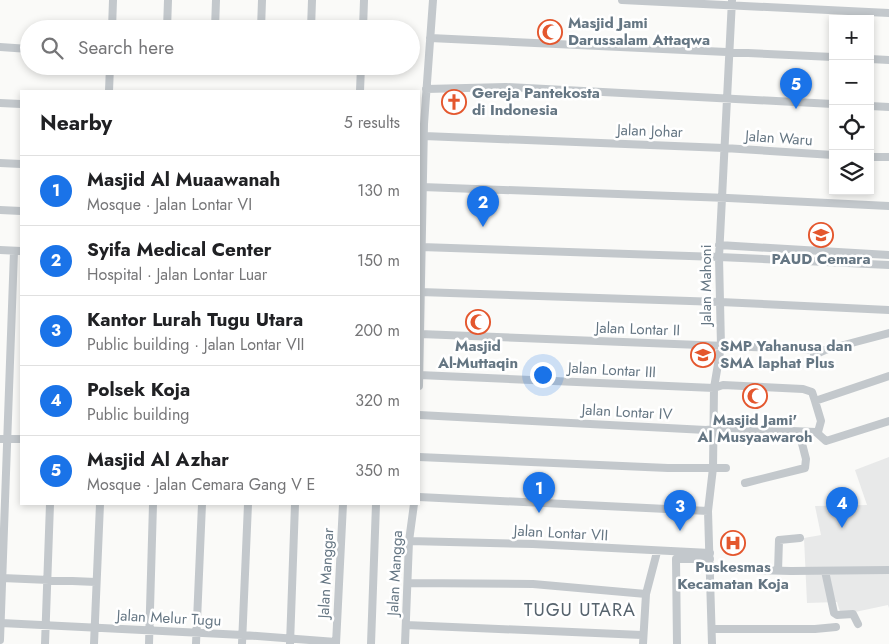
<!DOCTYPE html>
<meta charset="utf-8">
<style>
:root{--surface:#fff;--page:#f6f6f6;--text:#202124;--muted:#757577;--line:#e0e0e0;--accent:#1a73e8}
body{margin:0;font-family:Jost,sans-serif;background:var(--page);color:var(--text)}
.controls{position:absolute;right:15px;top:15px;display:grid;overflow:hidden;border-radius:0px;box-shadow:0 2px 8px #0003}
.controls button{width:45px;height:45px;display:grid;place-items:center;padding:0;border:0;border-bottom:1px solid var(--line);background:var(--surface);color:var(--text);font:25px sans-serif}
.you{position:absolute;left:542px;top:374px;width:18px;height:18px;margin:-12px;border:4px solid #fff;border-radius:50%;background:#1a73e8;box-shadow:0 0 0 8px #1a73e833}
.badge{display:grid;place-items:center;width:32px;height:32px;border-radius:50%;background:var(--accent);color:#fff;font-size:16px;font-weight:700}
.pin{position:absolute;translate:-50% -41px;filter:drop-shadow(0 1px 2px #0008)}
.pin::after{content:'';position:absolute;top:26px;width:18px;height:15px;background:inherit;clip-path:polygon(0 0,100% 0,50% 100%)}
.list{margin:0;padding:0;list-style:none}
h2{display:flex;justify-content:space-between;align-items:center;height:65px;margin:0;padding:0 20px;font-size:21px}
h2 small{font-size:16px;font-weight:400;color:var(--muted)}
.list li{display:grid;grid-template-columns:32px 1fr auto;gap:15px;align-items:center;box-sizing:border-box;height:70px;padding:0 20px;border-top:1px solid var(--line)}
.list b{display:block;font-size:19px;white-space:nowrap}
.list p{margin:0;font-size:16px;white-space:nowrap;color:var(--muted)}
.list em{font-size:16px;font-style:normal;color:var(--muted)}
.icon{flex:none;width:28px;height:28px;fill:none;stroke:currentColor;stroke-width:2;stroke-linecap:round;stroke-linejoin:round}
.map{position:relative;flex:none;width:889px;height:644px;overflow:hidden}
.search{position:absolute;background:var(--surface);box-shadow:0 2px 8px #0003;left:20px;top:20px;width:400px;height:55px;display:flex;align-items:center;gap:12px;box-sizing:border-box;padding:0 18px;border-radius:28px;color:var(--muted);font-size:19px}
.panel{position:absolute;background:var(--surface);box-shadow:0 2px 8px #0003;left:20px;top:90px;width:400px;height:415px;border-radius:0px}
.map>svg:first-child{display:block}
</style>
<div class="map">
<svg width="889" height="644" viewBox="0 0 889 644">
<rect width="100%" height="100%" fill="#fafaf8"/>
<!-- built -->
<path fill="#e8e9e9" d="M 889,457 L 889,608 L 888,605 L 841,615 L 837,602 L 807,603 L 804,538 L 821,535 L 815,506 L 867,505 L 855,470 Z"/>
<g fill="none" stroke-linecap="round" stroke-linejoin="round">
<!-- minor -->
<path stroke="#c3c8cc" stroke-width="8" d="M 622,0 L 889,13
M 112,29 L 113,0
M 167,29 L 168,0
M 215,29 L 216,0
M 261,29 L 262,0
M 311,29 L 312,0
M 363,29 L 364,0
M 430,38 L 833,57
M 0,47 L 29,49
M 870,59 L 889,60
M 426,89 L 506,87 L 833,104
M 109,91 L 110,66
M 360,91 L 361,66
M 0,103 L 21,104
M 870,106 L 889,107
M 424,136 L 724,148 L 833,155
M 870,157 L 889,157
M 0,163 L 21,164
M 422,187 L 728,198 L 889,206
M 0,210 L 21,211
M 719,245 L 889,255
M 421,247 L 719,257 L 889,265
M 0,250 L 21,251
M 420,292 L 720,302 L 889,310
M 420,334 L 825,350
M 814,355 L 825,350 L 889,333
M 419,375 L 714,388 L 723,385 L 803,389 L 812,392 L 815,401 L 889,376
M 419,386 L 424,124 L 433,0
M 815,401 L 821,421 L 818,432
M 419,415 L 706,430 L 723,428 L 816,432 L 826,441 L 889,421
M 0,439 L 21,439
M 419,457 L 668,468 L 726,468
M 745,483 L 805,468 L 806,459 L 799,432
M 419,497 L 708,511
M 409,541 L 533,544 L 710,553
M 710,569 L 791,571 L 889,570
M 778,571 L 779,540 L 800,538
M 825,571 L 834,613 L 837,615 L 853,614 L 858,624
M 2,578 L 96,582
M 408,583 L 533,584 L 646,594
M 1,623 L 243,635 L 336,642
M 406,625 L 642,635
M 712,629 L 815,629 L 836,627
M 0,640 L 14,251
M 45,644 L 50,504
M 94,644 L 100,504
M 149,644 L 153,504
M 196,644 L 202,504
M 242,644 L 248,504
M 290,644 L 295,504
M 336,644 L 343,504
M 371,644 L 376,504
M 405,644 L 409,541 L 414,504
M 643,644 L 646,594 L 657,552
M 677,644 L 676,559 L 710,559
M 712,644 L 708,511 L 713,468 L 714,388 L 721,346 L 719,257 L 732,0"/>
</g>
<!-- icons -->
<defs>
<symbol id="mosque-ring" viewBox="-11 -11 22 22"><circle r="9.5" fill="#fff" stroke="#e4572e" stroke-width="1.5"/><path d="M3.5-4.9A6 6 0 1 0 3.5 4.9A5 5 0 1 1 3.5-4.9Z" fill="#e4572e"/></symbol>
<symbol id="church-ring" viewBox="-11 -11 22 22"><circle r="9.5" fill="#fff" stroke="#e4572e" stroke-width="1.5"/><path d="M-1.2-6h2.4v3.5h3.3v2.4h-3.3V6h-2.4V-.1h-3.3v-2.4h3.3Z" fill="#e4572e"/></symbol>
<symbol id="school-ring" viewBox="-11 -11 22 22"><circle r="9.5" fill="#fff" stroke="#e4572e" stroke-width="1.5"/><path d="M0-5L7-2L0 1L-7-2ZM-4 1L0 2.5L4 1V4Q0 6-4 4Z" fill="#e4572e"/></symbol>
<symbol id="hospital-ring" viewBox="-11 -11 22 22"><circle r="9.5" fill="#fff" stroke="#e4572e" stroke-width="1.5"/><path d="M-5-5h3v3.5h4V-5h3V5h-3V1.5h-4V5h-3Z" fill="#e4572e"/></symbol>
</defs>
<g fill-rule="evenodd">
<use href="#mosque-ring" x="536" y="18" width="28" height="28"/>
<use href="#church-ring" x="440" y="88" width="28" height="28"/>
<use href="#school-ring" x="807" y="221" width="28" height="28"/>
<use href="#mosque-ring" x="464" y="308" width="28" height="28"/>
<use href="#school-ring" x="689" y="341" width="28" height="28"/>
<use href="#mosque-ring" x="741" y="382" width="28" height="28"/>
<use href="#hospital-ring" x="719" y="529" width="28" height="28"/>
</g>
<g text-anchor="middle" stroke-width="5" stroke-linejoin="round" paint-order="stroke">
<!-- poi labels -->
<g font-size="15" font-weight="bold" fill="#657683" stroke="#fff">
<text x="568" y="28" text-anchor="start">Masjid Jami<tspan x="568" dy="17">Darussalam Attaqwa</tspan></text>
<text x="472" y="98" text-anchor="start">Gereja Pantekosta<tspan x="472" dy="17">di Indonesia</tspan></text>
<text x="821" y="264">PAUD Cemara</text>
<text x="478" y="351">Masjid<tspan x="478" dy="17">Al-Muttaqin</tspan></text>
<text x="720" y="351" text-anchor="start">SMP Yahanusa dan<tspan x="720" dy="17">SMA laphat Plus</tspan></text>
<text x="755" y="425">Masjid Jami'<tspan x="755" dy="17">Al Musyaawaroh</tspan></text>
<text x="733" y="572">Puskesmas<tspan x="733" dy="17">Kecamatan Koja</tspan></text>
</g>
<!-- street labels -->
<g font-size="15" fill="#657683" stroke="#fff">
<text transform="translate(650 131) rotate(2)" y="5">Jalan Johar</text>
<text transform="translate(779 138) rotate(4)" y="5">Jalan Waru</text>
<text transform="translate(706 285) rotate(-90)" y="5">Jalan Mahoni</text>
<text transform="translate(638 329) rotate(2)" y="5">Jalan Lontar II</text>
<text transform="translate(612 370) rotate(3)" y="5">Jalan Lontar III</text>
<text transform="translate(627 412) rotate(3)" y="5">Jalan Lontar IV</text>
<text transform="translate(561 533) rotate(3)" y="5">Jalan Lontar VII</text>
<text transform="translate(326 573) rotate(-87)" y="5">Jalan Manggar</text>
<text transform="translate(395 573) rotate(-87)" y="5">Jalan Mangga</text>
<text transform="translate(169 618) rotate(3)" y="5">Jalan Melur Tugu</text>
</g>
<!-- quarter labels -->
<g font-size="18" letter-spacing="1" fill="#57646e" stroke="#fff">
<text x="580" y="616">TUGU UTARA</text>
</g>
</g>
</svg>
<div class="controls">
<button>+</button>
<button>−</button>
<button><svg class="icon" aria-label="locate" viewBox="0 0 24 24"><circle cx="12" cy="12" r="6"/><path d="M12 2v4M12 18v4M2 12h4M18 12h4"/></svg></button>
<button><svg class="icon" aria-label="layers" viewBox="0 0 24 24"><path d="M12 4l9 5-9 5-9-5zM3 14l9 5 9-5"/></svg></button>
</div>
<div class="you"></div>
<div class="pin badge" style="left:539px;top:513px">1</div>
<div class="pin badge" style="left:483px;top:227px">2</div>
<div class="pin badge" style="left:680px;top:531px">3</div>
<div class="pin badge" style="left:842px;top:528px">4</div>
<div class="pin badge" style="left:796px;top:109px">5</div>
<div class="search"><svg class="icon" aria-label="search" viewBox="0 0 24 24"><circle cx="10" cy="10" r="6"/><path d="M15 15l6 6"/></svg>Search here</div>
<section class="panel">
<h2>Nearby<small>5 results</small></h2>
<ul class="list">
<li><span class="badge">1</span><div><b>Masjid Al Muaawanah</b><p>Mosque · Jalan Lontar VI</p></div><em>130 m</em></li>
<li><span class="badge">2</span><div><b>Syifa Medical Center</b><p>Hospital · Jalan Lontar Luar</p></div><em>150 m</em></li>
<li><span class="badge">3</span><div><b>Kantor Lurah Tugu Utara</b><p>Public building · Jalan Lontar VII</p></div><em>200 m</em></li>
<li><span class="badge">4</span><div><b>Polsek Koja</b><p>Public building</p></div><em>320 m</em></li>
<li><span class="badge">5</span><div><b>Masjid Al Azhar</b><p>Mosque · Jalan Cemara Gang V E</p></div><em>350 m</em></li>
</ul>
</section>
</div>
